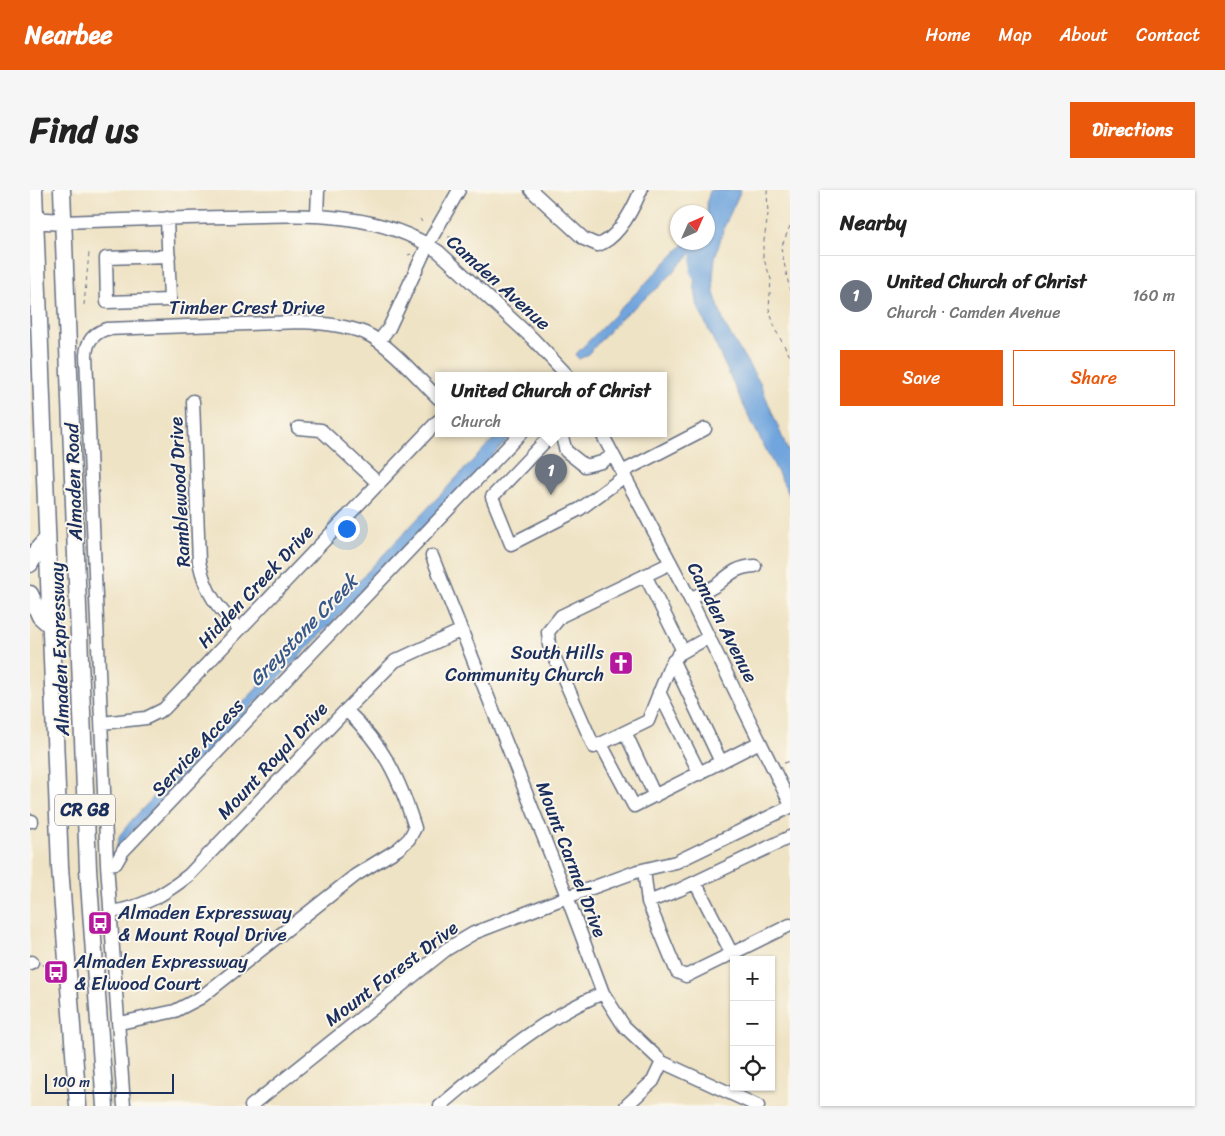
<!DOCTYPE html>
<meta charset="utf-8">
<style>
:root{--surface:#fff;--page:#f6f6f6;--text:#222;--muted:#767676;--line:#e0e0e0;--accent:#ea580c}
body{margin:0;font-family:Sriracha,sans-serif;background:var(--page);color:var(--text)}
.controls{position:absolute;right:15px;bottom:15px;display:grid;overflow:hidden;border-radius:0px;box-shadow:0 1px 4px #0004}
.controls button{width:45px;height:45px;display:grid;place-items:center;padding:0;border:0;border-bottom:1px solid var(--line);background:var(--surface);color:var(--text);font:25px sans-serif}
.compass{position:absolute;left:640px;top:15px;width:45px;height:45px;border-radius:50%;background:var(--surface);box-shadow:0 1px 4px #0004;rotate:45deg}
.scale{position:absolute;left:15px;bottom:12px;width:129px;box-sizing:border-box;padding-left:5px;border:2px solid #1b2f5e;border-top:0;font-size:14px;line-height:18px;white-space:nowrap;color:#1b2f5e;-webkit-text-stroke:4px #fbf7ec;paint-order:stroke}
.you{position:absolute;left:316px;top:338px;width:18px;height:18px;margin:-12px;border:4px solid #fff;border-radius:50%;background:#1a73e8;box-shadow:0 0 0 8px #1a73e833}
.badge{display:grid;place-items:center;width:32px;height:32px;border-radius:50%;background:var(--accent);color:#fff;font-size:16px;font-weight:700}
.pin{position:absolute;translate:-50% -41px;filter:drop-shadow(0 1px 2px #0008)}
.pin::after{content:'';position:absolute;top:26px;width:18px;height:15px;background:inherit;clip-path:polygon(0 0,100% 0,50% 100%)}
.popup{position:absolute;left:405px;top:182px;width:232px;height:65px;box-sizing:border-box;display:grid;place-content:center;border-radius:0px;background:var(--surface);filter:drop-shadow(0 1px 4px #0005);font-size:16px;white-space:nowrap;color:var(--muted)}
.popup b{font-size:19px;color:var(--text)}
.popup::after{content:'';position:absolute;left:50%;top:100%;margin-left:-10px;border:10px solid transparent;border-top-color:var(--surface)}
.list{margin:0;padding:0;list-style:none}
h2{display:flex;justify-content:space-between;align-items:center;height:65px;margin:0;padding:0 20px;font-size:21px}
h2 small{font-size:16px;font-weight:400;color:var(--muted)}
.list li{display:grid;grid-template-columns:32px 1fr auto;gap:15px;align-items:center;box-sizing:border-box;height:80px;padding:0 20px;border-top:1px solid var(--line)}
.list b{display:block;font-size:19px;white-space:nowrap}
.list p{margin:0;font-size:16px;white-space:nowrap;color:var(--muted)}
.list em{font-size:16px;font-style:normal;color:var(--muted)}
.actions{display:flex;gap:10px;padding:15px 20px}
.actions a{flex:1;padding:11px 0;border:1px solid var(--accent);border-radius:0px;text-align:center;font-size:18px;color:var(--accent)}
.actions .main{background:var(--accent);color:#fff}
.icon{flex:none;width:28px;height:28px;fill:none;stroke:currentColor;stroke-width:2;stroke-linecap:round;stroke-linejoin:round}
.map{position:relative;flex:none;width:760px;height:916px;overflow:hidden;border-radius:0px}
header{display:flex;align-items:center;gap:30px;box-sizing:border-box;height:70px;padding:0 25px;background:var(--accent);color:#fff}
header strong{font-size:24px}
nav{display:flex;gap:28px;margin-inline-start:auto;font-size:18px}
.intro{display:flex;align-items:center;justify-content:space-between;box-sizing:border-box;height:120px;padding:0 30px}
h1{margin:0;font-size:35px}
.button{padding:12px 22px;border-radius:0px;background:var(--accent);color:#fff;font-size:18px;font-weight:700}
main{display:flex;gap:30px;padding:0 30px}
aside{flex:1;background:var(--surface);border-radius:0px;box-shadow:0 1px 4px #0004}
.map>svg:first-child{display:block}
</style>
<header>
<strong>Nearbee</strong>
<nav><a>Home</a><a>Map</a><a>About</a><a>Contact</a></nav>
</header>
<div class="intro"><h1>Find us</h1><a class="button">Directions</a></div>
<main>
<div class="map">
<svg width="760" height="916" viewBox="0 0 760 916">
<rect width="100%" height="100%" fill="#fbf7ec"/>
<filter id="ink" filterUnits="userSpaceOnUse"><feTurbulence type="fractalNoise" baseFrequency=".02" numOctaves="2"/><feDisplacementMap in="SourceGraphic" scale="10" xChannelSelector="R" yChannelSelector="G"/><feConvolveMatrix kernelMatrix="1 2 1 2 8 2 1 2 1" color-interpolation-filters="sRGB"/></filter>
<filter id="wash" filterUnits="userSpaceOnUse"><feTurbulence type="fractalNoise" baseFrequency=".0096" numOctaves="4" result="noise"/><feDisplacementMap in="SourceGraphic" scale="20" xChannelSelector="R" yChannelSelector="G"/><feGaussianBlur stdDeviation="1.12" result="paint"/><feColorMatrix in="noise" values="0 0 0 0 0 0 0 0 0 0 0 0 0 0 0 0 0 1.4 0 .05"/><feComposite in="paint" operator="in"/></filter>
<g filter="url(#wash)">
<rect width="100%" height="100%" fill="#efe3c5"/>
<!-- water -->
<path fill="#71a5dd" stroke="#466a9e" d="M 680,0 L 711,0 L 694,37 L 685,68 L 683,87 L 684,103 L 695,136 L 730,193 L 760,266 L 760,306 L 720,229 L 668,117 L 664,94 L 666,71 L 674,53 L 678,52 L 677,12 Z
M 655,53 L 671,53 L 629,97 L 591,128 L 557,165 L 549,169 L 545,165 Z
M 468,244 L 483,244 L 86,658 L 90,645 L 101,631 Z"/>
<g fill="none" stroke-linecap="round" stroke-linejoin="round">
<!-- river -->
<path stroke="#71a5dd" stroke-width="15" d="M 668,82 L 670,52"/>
</g>
</g>
<g filter="url(#ink)">
<g fill="none" stroke-linecap="round" stroke-linejoin="round">
<defs>
<path id="minor" d="M 501,0 L 554,49 L 568,55 C 589,48 603,19 611,0
M 287,25 L 288,0
M 137,28 L 140,110 L 77,112 L 76,68 L 139,66
M 34,32 C 88,30 142,28 197,27 C 268,25 348,19 409,62 L 502,148 L 538,186
M 349,151 L 359,138 L 398,54 L 429,0
M 163,211 L 169,372 C 176,404 187,417 209,439
M 268,238 L 291,240 L 349,294
M 522,244 L 462,307 L 481,354 L 550,319 L 595,286
M 531,244 L 536,261 L 555,276 L 572,272 L 583,265
M 572,244 L 660,409 L 760,613
M 592,282 L 675,239
M 402,366 L 533,696 L 573,803 L 594,836 L 632,872 L 728,916
M 641,373 L 531,426 L 518,442 L 519,455 L 564,557 L 618,531 L 640,476 L 649,464 L 679,447
M 615,385 L 653,461
M 660,409 C 669,404 679,400 688,394 C 701,383 707,377 725,376
M 643,471 L 691,572
M 629,502 L 670,584
M 72,533 L 116,528 L 134,519 L 408,231
M 595,542 L 625,606
M 571,554 L 604,616 L 730,552
M 0,631 L 2,631
M 77,674 L 86,673 L 93,661 L 490,244
M 614,680 L 618,712 L 647,782 L 656,786 L 760,735
M 665,692 L 702,764
M 618,712 L 649,700 L 760,647
M 80,722 C 112,718 135,704 159,685 L 316,520 L 365,471 L 432,440
M 0,773 L 2,772
M 90,833 L 145,821 L 170,808 L 326,685 L 368,659 L 379,649 L 385,638 C 369,587 354,556 316,520
M 94,916 L 77,674 L 56,165 C 57,151 63,144 76,139 L 270,132 C 292,133 315,135 335,143 C 358,153 390,190 408,208
M 221,916 L 417,759 L 444,743 L 537,707 L 608,681 L 646,672 L 760,617
M 410,916 C 464,871 507,831 573,803
M 596,916 L 623,891 L 632,872"/>
<path id="major" d="M 4,0 L 30,677 L 48,916
M 32,0 L 58,679 L 75,916
M 0,30 L 34,32
M 0,374 L 8,359 L 17,349
M 0,404 L 10,426 L 21,436"/>
</defs>
<!-- minor casing -->
<use href="#minor" stroke="#656e82" stroke-width="15"/>
<!-- major casing -->
<use href="#major" stroke="#656e82" stroke-width="19"/>
<!-- path -->
<path stroke="#656e82" stroke-width="1" stroke-dasharray="4 4" stroke-linecap="butt" d="M 737,0 L 738,24 L 733,57 L 733,67 L 741,89 L 739,119 L 746,141 L 760,166
M 390,29 L 392,32
M 760,36 L 751,58 L 760,101
M 418,47 L 421,47
M 378,65 L 381,64
M 54,115 L 59,63
M 754,573 L 760,571
M 12,775 L 25,777"/>
<!-- minor -->
<use href="#minor" stroke="#fff" stroke-width="12"/>
<!-- major -->
<use href="#major" stroke="#fff" stroke-width="16"/>
</g>
</g>
<!-- icons -->
<defs>
<symbol id="church-square" viewBox="-11 -11 22 22"><rect x="-9" y="-9" width="18" height="18" rx="4" fill="#b5179e" stroke="#fbf7ec"/><path d="M-1.2-6h2.4v3.5h3.3v2.4h-3.3V6h-2.4V-.1h-3.3v-2.4h3.3Z" fill="#fff"/></symbol>
<symbol id="bus-square" viewBox="-11 -11 22 22"><rect x="-9" y="-9" width="18" height="18" rx="4" fill="#b5179e" stroke="#fbf7ec"/><path d="M-5-6H5V4H4V6H2V4H-2V6H-4V4H-5ZM-3.5-4V0h7V-4ZM-3.5 1.2v1.5H-2V1.2ZM2 1.2v1.5H3.5V1.2Z" fill="#fff"/></symbol>
</defs>
<g fill-rule="evenodd">
<use href="#church-square" x="577" y="459" width="28" height="28"/>
<use href="#bus-square" x="56" y="719" width="28" height="28"/>
<use href="#bus-square" x="12" y="768" width="28" height="28"/>
</g>
<g text-anchor="middle" stroke-width="4" stroke-linejoin="round" paint-order="stroke">
<!-- shield labels -->
<rect fill="#fbf7ec" stroke="#5e6b89" stroke-width="1" x="25" y="604.5" width="60" height="31" rx="4"/>
<g font-size="18" font-weight="bold" fill="#1b2f5e">
<text x="55" y="626">CR G8</text>
</g>
<!-- street labels -->
<g font-size="19" fill="#1b2f5e" stroke="#fbf7ec">
<text transform="translate(469 92) rotate(42)" y="7">Camden Avenue</text>
<text x="217" y="124">Timber Crest Drive</text>
<text transform="translate(43 292) rotate(-92)" y="7">Almaden Road</text>
<text transform="translate(149 302) rotate(-93)" y="7">Ramblewood Drive</text>
<text transform="translate(225 396) rotate(-47)" y="7">Hidden Creek Drive</text>
<text transform="translate(693 432) rotate(63)" y="7">Camden Avenue</text>
<text transform="translate(29 459) rotate(-92)" y="7">Almaden Expressway</text>
<text transform="translate(167 557) rotate(-47)" y="7">Service Access</text>
<text transform="translate(242 570) rotate(-47)" y="7">Mount Royal Drive</text>
<text transform="translate(542 669) rotate(69)" y="7">Mount Carmel Drive</text>
<text transform="translate(361 783) rotate(-37)" y="7">Mount Forest Drive</text>
</g>
<!-- poi labels -->
<g font-size="19" fill="#1b2f5e" stroke="#fbf7ec" text-anchor="start">
<text x="574" y="469" text-anchor="end">South Hills<tspan x="574" dy="22">Community Church</tspan></text>
<text x="88" y="729">Almaden Expressway<tspan x="88" dy="22">&amp; Mount Royal Drive</tspan></text>
<text x="44" y="778">Almaden Expressway<tspan x="44" dy="22">&amp; Elwood Court</tspan></text>
</g>
<!-- water labels -->
<g font-size="20" font-style="italic" fill="#39588a" stroke="#fbf7ec">
<text transform="translate(273 440) rotate(-46)" y="7">Greystone Creek</text>
</g>
</g>
</svg>
<div class="controls">
<button>+</button>
<button>−</button>
<button><svg class="icon" aria-label="locate" viewBox="0 0 24 24"><circle cx="12" cy="12" r="6"/><path d="M12 2v4M12 18v4M2 12h4M18 12h4"/></svg></button>
</div>
<svg class="compass" viewBox="-18 -18 36 36"><path d="M0-13l5 13h-10z" fill="#e53935"/><path d="M0 13l5-13h-10z" fill="#767676"/></svg>
<div class="scale">100 m</div>
<div class="you"></div>
<div class="pin badge" style="left:521px;top:305px;background:#6b7280">1</div>
<div class="popup"><b>United Church of Christ</b>Church</div>
</div>
<aside>
<h2>Nearby<small></small></h2>
<ul class="list">
<li><span class="badge" style="background:#6b7280">1</span><div><b>United Church of Christ</b><p>Church · Camden Avenue</p></div><em>160 m</em></li>
</ul>
<div class="actions"><a class="main">Save</a><a>Share</a></div>
</aside>
</main>
